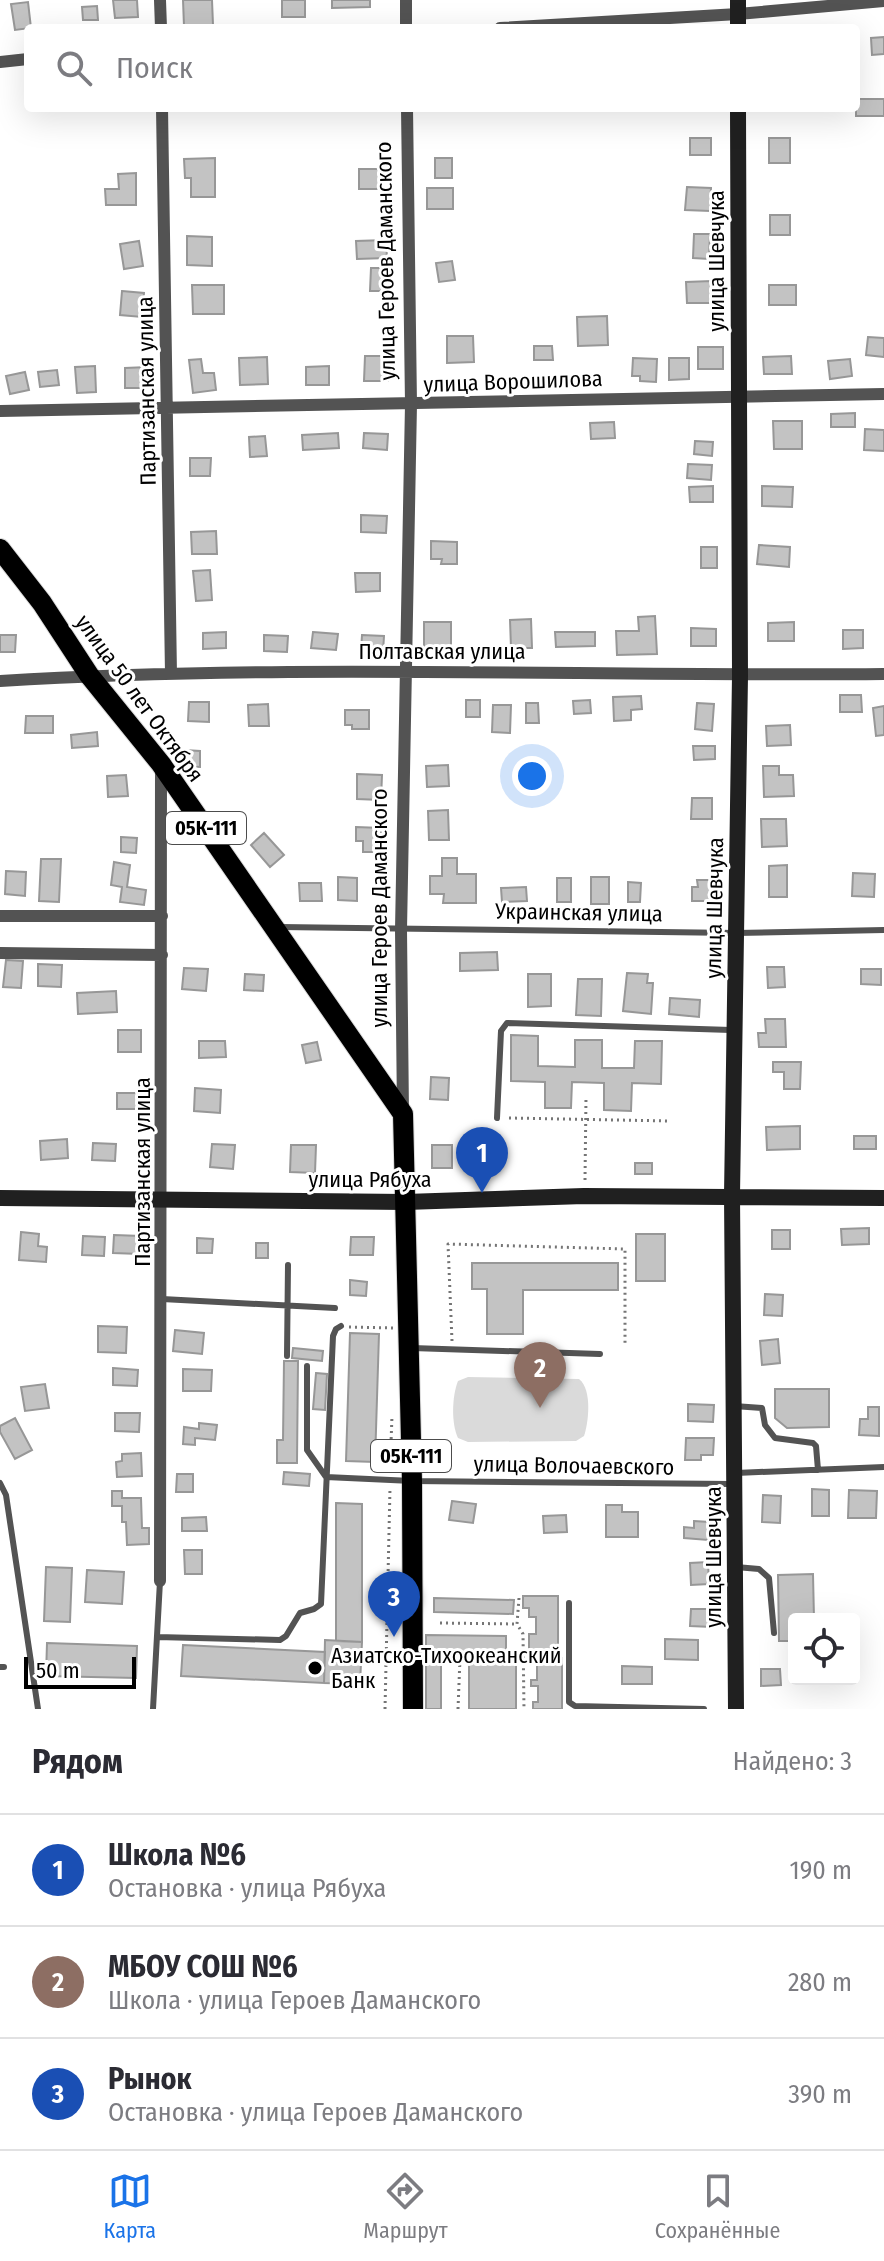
<!DOCTYPE html>
<html lang="ru">
<meta charset="utf-8">
<style>
:root{--surface:#fff;--page:#f7f7f7;--text:#2b2b33;--muted:#7c7c81;--line:#e1e1e2;--accent:#1a73e8}
body{margin:0;font-family:"Fira Sans Condensed",sans-serif;background:var(--page);color:var(--text)}
.controls{position:absolute;right:24px;bottom:24px;display:grid;overflow:hidden;border-radius:8px;box-shadow:0 8px 32px #0002}
.controls button{width:72px;height:72px;display:grid;place-items:center;padding:0;border:0;border-bottom:2px solid var(--line);background:var(--surface);color:var(--text);font:40px sans-serif}
.scale{position:absolute;left:24px;bottom:20px;width:112px;box-sizing:border-box;padding-left:8px;border:4px solid #000;border-top:0;font-size:22px;line-height:28px;white-space:nowrap;color:#000;-webkit-text-stroke:6px #fff;paint-order:stroke}
.you{position:absolute;left:532px;top:776px;width:28px;height:28px;margin:-20px;border:6px solid #fff;border-radius:50%;background:#1a73e8;box-shadow:0 0 0 12px #1a73e833}
.badge{display:grid;place-items:center;width:52px;height:52px;border-radius:50%;background:var(--accent);color:#fff;font-size:26px;font-weight:700}
.pin{position:absolute;translate:-50% -66px;filter:drop-shadow(0 2px 4px #0008)}
.pin::after{content:'';position:absolute;top:42px;width:28px;height:24px;background:inherit;clip-path:polygon(0 0,100% 0,50% 100%)}
.list{margin:0;padding:0;list-style:none}
h2{display:flex;justify-content:space-between;align-items:center;height:104px;margin:0;padding:0 32px;font-size:34px}
h2 small{font-size:26px;font-weight:400;color:var(--muted)}
.list li{display:grid;grid-template-columns:52px 1fr auto;gap:24px;align-items:center;box-sizing:border-box;height:112px;padding:0 32px;border-top:2px solid var(--line)}
.list b{display:block;font-size:30px;white-space:nowrap}
.list p{margin:0;font-size:26px;white-space:nowrap;color:var(--muted)}
.list em{font-size:26px;font-style:normal;color:var(--muted)}
.icon{flex:none;width:44px;height:44px;fill:none;stroke:currentColor;stroke-width:2;stroke-linecap:round;stroke-linejoin:round}
.map{position:relative;flex:none;width:884px;height:1709px;overflow:hidden}
.search{position:absolute;background:var(--surface);box-shadow:0 8px 32px #0002;left:24px;right:24px;top:24px;height:88px;display:flex;align-items:center;gap:20px;box-sizing:border-box;padding:0 28px;border-radius:8px;color:var(--muted);font-size:30px}
.sheet{height:440px;background:var(--surface)}
nav{display:flex;justify-content:space-around;align-items:center;box-sizing:border-box;height:112px;border-top:2px solid var(--line);background:var(--surface);font-size:22px;color:var(--muted)}
nav a{display:grid;justify-items:center;gap:4px}
nav .on{color:var(--accent)}
.map>svg:first-child{display:block}
</style>
<div class="map">
<svg width="884" height="1709" viewBox="0 0 884 1709">
<rect width="100%" height="100%" fill="#fff"/>
<!-- green -->
<path fill="#dadada" d="M 468,1377 L 579,1379 C 592,1389 589,1421 584,1436 L 576,1441 L 468,1442 L 458,1438 C 451,1423 452,1396 458,1381 Z"/>
<!-- building -->
<path fill="#c3c3c3" stroke="#979797" stroke-width="2" d="M 113,0 L 137,0 L 138,17 L 115,18 Z
M 183,0 L 212,0 L 213,25 L 184,26 Z
M 282,0 L 305,0 L 305,17 L 282,17 Z
M 332,0 L 370,0 L 370,7 L 332,8 Z
M 28,2 L 31,28 L 15,30 L 11,4 Z
M 97,6 L 98,20 L 83,20 L 82,7 Z
M 884,37 L 884,54 L 872,55 L 871,38 Z
M 856,99 L 884,99 L 884,116 L 856,116 Z
M 690,138 L 711,138 L 711,155 L 690,155 Z
M 769,138 L 790,138 L 790,163 L 769,163 Z
M 215,158 L 215,197 L 191,197 L 191,178 L 185,178 L 184,159 Z
M 435,158 L 452,158 L 452,178 L 435,178 Z
M 359,169 L 381,169 L 381,189 L 359,189 Z
M 136,173 L 136,205 L 106,205 L 105,189 L 119,189 L 118,174 Z
M 687,187 L 711,188 L 710,211 L 685,210 Z
M 427,188 L 453,188 L 453,209 L 427,209 Z
M 770,215 L 790,215 L 790,235 L 770,235 Z
M 694,234 L 710,234 L 709,259 L 693,258 Z
M 187,236 L 212,237 L 212,266 L 187,265 Z
M 386,240 L 387,258 L 357,259 L 356,241 Z
M 139,241 L 143,266 L 124,269 L 120,244 Z
M 452,261 L 455,280 L 439,282 L 436,263 Z
M 371,268 L 388,268 L 388,291 L 370,291 Z
M 711,281 L 712,303 L 687,303 L 686,282 Z
M 192,285 L 224,285 L 224,314 L 193,314 Z
M 769,285 L 796,285 L 796,305 L 769,305 Z
M 122,291 L 144,293 L 142,317 L 120,315 Z
M 607,316 L 608,345 L 578,346 L 577,317 Z
M 447,336 L 473,336 L 474,362 L 447,363 Z
M 868,337 L 884,338 L 884,357 L 866,355 Z
M 534,346 L 552,346 L 553,360 L 534,360 Z
M 698,347 L 723,347 L 723,369 L 698,369 Z
M 365,356 L 389,356 L 388,381 L 364,381 Z
M 791,356 L 792,374 L 764,374 L 763,357 Z
M 267,357 L 268,384 L 240,385 L 239,358 Z
M 633,358 L 657,359 L 656,382 L 640,381 L 640,376 L 632,376 Z
M 669,358 L 689,358 L 689,379 L 669,380 Z
M 201,359 L 203,373 L 214,373 L 216,390 L 193,393 L 189,360 Z
M 850,359 L 852,376 L 830,379 L 828,361 Z
M 95,366 L 96,392 L 77,393 L 75,367 Z
M 329,366 L 329,385 L 306,385 L 306,367 Z
M 148,367 L 148,388 L 125,388 L 125,368 Z
M 57,370 L 59,385 L 40,387 L 38,372 Z
M 25,372 L 29,390 L 10,394 L 6,376 Z
M 855,413 L 855,427 L 831,427 L 831,414 Z
M 773,421 L 802,421 L 802,449 L 774,449 Z
M 614,422 L 615,438 L 591,439 L 590,423 Z
M 865,429 L 884,430 L 884,451 L 864,450 Z
M 338,433 L 339,448 L 303,450 L 302,435 Z
M 364,433 L 388,434 L 387,450 L 363,448 Z
M 265,436 L 267,456 L 250,457 L 249,437 Z
M 695,441 L 713,442 L 712,456 L 694,454 Z
M 190,458 L 211,458 L 210,476 L 190,476 Z
M 688,464 L 712,465 L 711,480 L 687,478 Z
M 713,486 L 713,502 L 690,502 L 689,487 Z
M 762,486 L 793,487 L 792,507 L 762,506 Z
M 361,515 L 387,516 L 386,533 L 361,532 Z
M 216,531 L 217,554 L 192,554 L 191,532 Z
M 431,541 L 457,542 L 457,564 L 441,564 L 442,559 L 431,559 Z
M 759,545 L 790,547 L 789,567 L 757,564 Z
M 701,547 L 717,547 L 717,568 L 701,568 Z
M 210,570 L 212,600 L 196,601 L 193,571 Z
M 355,573 L 380,573 L 380,591 L 356,592 Z
M 655,616 L 657,654 L 617,655 L 616,631 L 639,631 L 638,617 Z
M 531,619 L 532,648 L 511,648 L 510,620 Z
M 424,622 L 451,622 L 451,648 L 424,648 Z
M 794,622 L 794,641 L 768,641 L 768,623 Z
M 691,628 L 716,629 L 716,646 L 691,646 Z
M 843,630 L 863,630 L 863,648 L 843,649 Z
M 226,632 L 226,648 L 203,649 L 203,633 Z
M 313,632 L 338,634 L 336,650 L 311,648 Z
M 555,632 L 595,632 L 595,646 L 556,647 Z
M 0,635 L 16,635 L 15,652 L 0,652 Z
M 264,635 L 288,636 L 287,652 L 264,651 Z
M 362,635 L 384,636 L 383,652 L 361,651 Z
M 840,695 L 861,695 L 862,712 L 840,712 Z
M 641,696 L 642,709 L 631,710 L 631,720 L 614,721 L 613,697 Z
M 466,700 L 480,700 L 480,717 L 466,717 Z
M 590,700 L 591,713 L 574,714 L 573,701 Z
M 189,702 L 209,702 L 209,722 L 188,721 Z
M 526,703 L 538,703 L 539,723 L 526,723 Z
M 697,703 L 714,704 L 712,731 L 695,729 Z
M 268,704 L 269,726 L 249,726 L 248,705 Z
M 493,705 L 511,705 L 510,733 L 492,732 Z
M 884,706 L 884,735 L 876,736 L 873,708 Z
M 345,710 L 369,710 L 369,729 L 352,729 L 352,725 L 345,725 Z
M 26,716 L 53,716 L 53,733 L 25,733 Z
M 790,725 L 791,745 L 767,746 L 766,726 Z
M 97,732 L 98,746 L 72,748 L 71,735 Z
M 693,746 L 715,746 L 715,759 L 694,760 Z
M 184,750 L 200,751 L 200,767 L 183,766 Z
M 448,765 L 449,786 L 427,787 L 426,766 Z
M 763,766 L 779,766 L 779,775 L 793,775 L 794,796 L 764,797 Z
M 357,774 L 382,775 L 381,800 L 357,799 Z
M 126,775 L 128,796 L 108,797 L 107,776 Z
M 692,798 L 712,798 L 712,819 L 691,819 Z
M 448,810 L 449,840 L 429,840 L 428,811 Z
M 761,819 L 786,819 L 787,846 L 762,847 Z
M 356,827 L 381,828 L 380,852 L 363,852 L 363,841 L 356,841 Z
M 264,833 L 284,855 L 270,867 L 251,845 Z
M 121,837 L 137,838 L 136,853 L 121,852 Z
M 442,858 L 457,858 L 457,874 L 476,874 L 476,903 L 443,903 L 444,894 L 430,894 L 430,876 L 442,876 Z
M 41,859 L 61,859 L 59,902 L 39,901 Z
M 114,862 L 130,865 L 127,887 L 146,890 L 144,905 L 120,902 L 122,887 L 111,885 Z
M 787,865 L 787,897 L 769,897 L 769,866 Z
M 6,871 L 26,872 L 25,896 L 5,894 Z
M 853,873 L 875,874 L 874,897 L 852,896 Z
M 338,877 L 357,878 L 357,901 L 338,900 Z
M 591,877 L 609,877 L 609,904 L 591,904 Z
M 557,878 L 571,878 L 571,902 L 557,902 Z
M 697,880 L 715,880 L 715,901 L 692,901 L 692,887 L 698,887 Z
M 628,882 L 641,883 L 640,902 L 628,902 Z
M 299,883 L 321,883 L 322,901 L 300,901 Z
M 526,887 L 527,901 L 502,902 L 501,888 Z
M 497,952 L 498,970 L 460,971 L 460,953 Z
M 6,960 L 23,961 L 21,988 L 3,987 Z
M 38,964 L 62,965 L 61,987 L 38,986 Z
M 767,967 L 784,967 L 785,987 L 768,988 Z
M 184,968 L 208,969 L 206,991 L 182,989 Z
M 861,969 L 881,969 L 881,985 L 861,984 Z
M 627,973 L 648,974 L 647,983 L 653,983 L 651,1014 L 623,1011 Z
M 245,974 L 264,975 L 263,991 L 244,990 Z
M 528,974 L 551,974 L 551,1006 L 528,1007 Z
M 578,979 L 602,979 L 601,1016 L 576,1015 Z
M 116,991 L 117,1012 L 78,1014 L 77,993 Z
M 670,998 L 700,1000 L 699,1017 L 669,1014 Z
M 765,1019 L 785,1019 L 786,1047 L 759,1047 L 758,1033 L 766,1033 Z
M 118,1030 L 141,1030 L 141,1052 L 118,1052 Z
M 511,1035 L 538,1036 L 538,1066 L 575,1067 L 575,1040 L 602,1040 L 602,1068 L 634,1068 L 635,1041 L 662,1041 L 661,1084 L 632,1083 L 631,1111 L 604,1110 L 604,1083 L 572,1082 L 571,1108 L 545,1108 L 545,1082 L 511,1081 Z
M 199,1041 L 225,1041 L 226,1057 L 199,1058 Z
M 317,1042 L 321,1060 L 306,1063 L 302,1045 Z
M 773,1062 L 801,1062 L 800,1089 L 784,1089 L 784,1072 L 773,1072 Z
M 431,1077 L 449,1078 L 448,1100 L 430,1099 Z
M 195,1088 L 221,1090 L 220,1113 L 194,1111 Z
M 117,1093 L 138,1093 L 137,1109 L 117,1109 Z
M 800,1126 L 800,1149 L 767,1150 L 766,1127 Z
M 854,1136 L 876,1136 L 876,1149 L 854,1149 Z
M 67,1139 L 68,1158 L 41,1160 L 40,1141 Z
M 93,1143 L 116,1144 L 115,1161 L 92,1160 Z
M 212,1144 L 235,1145 L 233,1169 L 210,1167 Z
M 291,1145 L 316,1145 L 315,1173 L 290,1172 Z
M 432,1145 L 452,1145 L 452,1168 L 432,1168 Z
M 635,1163 L 652,1163 L 652,1174 L 635,1174 Z
M 869,1228 L 869,1244 L 842,1245 L 841,1229 Z
M 772,1230 L 790,1230 L 790,1249 L 772,1249 Z
M 21,1232 L 39,1234 L 38,1246 L 47,1247 L 46,1262 L 19,1260 Z
M 636,1234 L 665,1234 L 665,1281 L 636,1281 Z
M 114,1235 L 141,1236 L 140,1254 L 113,1253 Z
M 83,1236 L 105,1237 L 104,1256 L 82,1255 Z
M 351,1237 L 374,1237 L 373,1255 L 350,1255 Z
M 197,1238 L 213,1239 L 212,1253 L 197,1253 Z
M 256,1243 L 268,1243 L 268,1258 L 256,1258 Z
M 472,1263 L 618,1263 L 618,1290 L 523,1290 L 523,1334 L 487,1334 L 487,1289 L 472,1289 Z
M 350,1280 L 367,1282 L 366,1296 L 350,1295 Z
M 765,1294 L 783,1295 L 782,1316 L 764,1315 Z
M 98,1326 L 127,1327 L 126,1353 L 98,1352 Z
M 175,1330 L 204,1333 L 202,1354 L 173,1351 Z
M 350,1333 L 379,1334 L 375,1462 L 346,1461 Z
M 778,1339 L 780,1363 L 762,1365 L 760,1341 Z
M 293,1348 L 323,1351 L 322,1361 L 292,1358 Z
M 284,1361 L 298,1361 L 297,1463 L 277,1463 L 277,1440 L 283,1440 Z
M 113,1368 L 138,1370 L 137,1386 L 113,1385 Z
M 183,1369 L 212,1370 L 211,1391 L 183,1391 Z
M 316,1373 L 327,1374 L 325,1410 L 313,1409 Z
M 45,1384 L 49,1408 L 25,1411 L 21,1387 Z
M 775,1389 L 829,1389 L 829,1427 L 787,1428 L 775,1418 Z
M 688,1404 L 714,1405 L 713,1422 L 688,1421 Z
M 868,1407 L 879,1407 L 879,1436 L 859,1435 L 860,1419 L 868,1419 Z
M 115,1413 L 140,1413 L 139,1432 L 115,1431 Z
M 15,1418 L 32,1450 L 15,1459 L 0,1432 L 0,1426 Z
M 199,1423 L 217,1425 L 215,1440 L 195,1438 L 195,1445 L 183,1444 L 184,1427 L 199,1429 Z
M 686,1438 L 714,1438 L 713,1455 L 701,1455 L 701,1460 L 685,1460 Z
M 141,1453 L 142,1476 L 117,1477 L 116,1462 L 122,1461 L 122,1454 Z
M 284,1472 L 310,1474 L 309,1486 L 283,1484 Z
M 177,1474 L 193,1474 L 193,1492 L 176,1492 Z
M 812,1489 L 829,1490 L 829,1516 L 812,1516 Z
M 849,1490 L 877,1491 L 876,1518 L 848,1518 Z
M 112,1491 L 122,1491 L 122,1498 L 141,1498 L 142,1528 L 149,1528 L 149,1544 L 127,1545 L 126,1522 L 122,1522 L 122,1506 L 112,1506 Z
M 763,1495 L 781,1496 L 780,1523 L 762,1522 Z
M 452,1501 L 476,1504 L 473,1523 L 449,1520 Z
M 336,1503 L 362,1504 L 362,1642 L 336,1641 Z
M 606,1505 L 622,1505 L 622,1512 L 638,1512 L 638,1537 L 606,1537 Z
M 566,1515 L 567,1532 L 544,1533 L 543,1516 Z
M 206,1517 L 207,1531 L 182,1531 L 182,1518 Z
M 694,1521 L 709,1522 L 708,1540 L 684,1538 L 684,1527 L 694,1528 Z
M 184,1550 L 202,1550 L 202,1574 L 185,1574 Z
M 708,1562 L 709,1584 L 691,1585 L 690,1563 Z
M 46,1567 L 72,1568 L 70,1622 L 44,1621 Z
M 87,1570 L 124,1572 L 122,1604 L 85,1602 Z
M 813,1574 L 814,1619 L 794,1619 L 794,1641 L 779,1641 L 778,1575 Z
M 523,1596 L 558,1596 L 558,1658 L 562,1658 L 562,1709 L 533,1709 L 533,1702 L 538,1702 L 538,1686 L 531,1686 L 531,1680 L 537,1680 L 537,1663 L 529,1663 L 529,1634 L 536,1634 L 536,1617 L 529,1617 L 529,1608 L 523,1608 Z
M 434,1598 L 514,1600 L 513,1614 L 434,1612 Z
M 691,1609 L 712,1609 L 712,1627 L 690,1626 Z
M 426,1635 L 506,1636 L 506,1655 L 516,1655 L 516,1709 L 469,1709 L 469,1652 L 441,1652 L 441,1709 L 426,1709 Z
M 665,1639 L 698,1640 L 698,1660 L 665,1659 Z
M 325,1640 L 362,1642 L 360,1684 L 324,1683 Z
M 47,1643 L 137,1646 L 136,1678 L 46,1676 Z
M 183,1645 L 325,1652 L 324,1683 L 181,1676 Z
M 622,1666 L 652,1667 L 652,1684 L 622,1684 Z
M 761,1669 L 780,1669 L 781,1685 L 761,1686 Z"/>
<g fill="none" stroke-linecap="round" stroke-linejoin="round">
<defs>
<path id="primary" d="M 0,549 L 42,603 L 89,675 L 161,764 L 403,1114 L 412,1481 L 413,1709"/>
</defs>
<!-- primary casing -->
<use href="#primary" stroke="#dbdbdb" stroke-width="22"/>
<!-- path -->
<path stroke="#757575" stroke-width="3" stroke-dasharray="2 4" stroke-linecap="butt" d="M 509,1118 L 670,1121
M 585,1180 L 586,1097
M 349,1327 L 393,1328
M 452,1341 L 448,1244 L 625,1249 L 625,1343
M 390,1469 L 392,1416
M 519,1598 L 517,1624 L 523,1634 L 524,1709
M 440,1623 L 517,1624
M 385,1709 L 390,1488
M 458,1709 L 460,1658"/>
<!-- lane -->
<path stroke="#535353" stroke-width="6" d="M 280,927 L 736,933 L 884,930
M 497,1118 L 501,1031 L 507,1023 L 731,1030
M 162,1299 L 335,1308
M 412,1348 L 600,1354
M 287,1356 L 288,1265
M 307,1366 L 307,1450 L 326,1477 L 412,1481 L 732,1484
M 734,1406 L 762,1408 L 765,1425 L 775,1438 L 813,1443 L 816,1446 L 818,1470
M 736,1473 L 884,1467
M 0,1483 L 6,1495 L 38,1709
M 736,1567 L 759,1569 L 769,1578 L 774,1633
M 569,1603 L 569,1702 L 575,1706 L 704,1709
M 157,1637 L 280,1640 L 286,1636 L 300,1613 L 314,1609 L 321,1604 L 333,1336 L 336,1329 L 341,1326
M 0,1667 L 4,1667
M 153,1709 L 160,1581"/>
<!-- street -->
<path stroke="#535353" stroke-width="12" d="M 160,0 L 161,28
M 406,0 L 406,28
M 500,28 L 738,14 L 884,1
M 0,62 L 28,59
M 162,108 L 171,674
M 0,411 L 884,394
M 0,681 C 295,663 589,677 884,674
M 0,916 L 162,916
M 0,953 L 162,955
M 403,1113 L 401,930 L 411,404 L 407,108
M 160,1581 L 161,767"/>
<!-- secondary -->
<path stroke="#202020" stroke-width="16" d="M 738,0 L 738,28
M 0,1198 L 406,1202 L 584,1196 L 884,1198
M 736,1709 L 732,1195 L 740,676 L 738,108"/>
<!-- primary -->
<use href="#primary" stroke="#000" stroke-width="20"/>
</g>
<!-- markers -->
<circle fill="#000" stroke="#fff" stroke-width="3" cx="315" cy="1668" r="8"/>
<g text-anchor="middle" stroke-width="6" stroke-linejoin="round" paint-order="stroke">
<!-- shield labels -->
<g fill="#fff" stroke="#4c4c4c" stroke-width="2">
<rect x="166" y="812" width="80" height="32" rx="6"/>
<rect x="371" y="1440" width="80" height="32" rx="6"/>
</g>
<g font-size="20" font-weight="bold" fill="#000">
<text x="206" y="835">05К-111</text>
<text x="411" y="1463">05К-111</text>
</g>
<!-- street labels -->
<g font-size="22" fill="#000" stroke="#fff">
<text transform="translate(385 261) rotate(-91)" y="8">улица Героев Даманского</text>
<text transform="translate(716 261) rotate(-90)" y="8">улица Шевчука</text>
<text transform="translate(513 381) rotate(-2)" y="8">улица Ворошилова</text>
<text transform="translate(146 391) rotate(-91)" y="8">Партизанская улица</text>
<text x="442" y="659">Полтавская улица</text>
<text transform="translate(140 698) rotate(54)" y="8">улица 50 лет Октября</text>
<text transform="translate(379 908) rotate(-90)" y="8">улица Героев Даманского</text>
<text transform="translate(714 908) rotate(-89)" y="8">улица Шевчука</text>
<text transform="translate(579 912) rotate(1)" y="8">Украинская улица</text>
<text transform="translate(142 1172) rotate(-90)" y="8">Партизанская улица</text>
<text x="370" y="1187">улица Рябуха</text>
<text transform="translate(574 1465) rotate(1)" y="8">улица Волочаевского</text>
<text transform="translate(713 1557) rotate(-90)" y="8">улица Шевчука</text>
</g>
<!-- poi labels -->
<g font-size="22" fill="#000" stroke="#fff" text-anchor="start">
<text x="331" y="1663">Азиатско-Тихоокеанский<tspan x="331" dy="25">Банк</tspan></text>
</g>
</g>
</svg>
<div class="controls">
<button><svg class="icon" aria-label="locate" viewBox="0 0 24 24"><circle cx="12" cy="12" r="6"/><path d="M12 2v4M12 18v4M2 12h4M18 12h4"/></svg></button>
</div>
<div class="scale">50 m</div>
<div class="you"></div>
<div class="pin badge" style="left:482px;top:1193px;background:#1a4fb4">1</div>
<div class="pin badge" style="left:540px;top:1408px;background:#8d6e63">2</div>
<div class="pin badge" style="left:394px;top:1637px;background:#1a4fb4">3</div>
<div class="search"><svg class="icon" aria-label="search" viewBox="0 0 24 24"><circle cx="10" cy="10" r="6"/><path d="M15 15l6 6"/></svg>Поиск</div>
</div>
<section class="sheet">
<h2>Рядом<small>Найдено: 3</small></h2>
<ul class="list">
<li><span class="badge" style="background:#1a4fb4">1</span><div><b>Школа №6</b><p>Остановка · улица Рябуха</p></div><em>190 m</em></li>
<li><span class="badge" style="background:#8d6e63">2</span><div><b>МБОУ СОШ №6</b><p>Школа · улица Героев Даманского</p></div><em>280 m</em></li>
<li><span class="badge" style="background:#1a4fb4">3</span><div><b>Рынок</b><p>Остановка · улица Героев Даманского</p></div><em>390 m</em></li>
</ul>
</section>
<nav>
<a class="on"><svg class="icon" aria-label="map" viewBox="0 0 24 24"><path d="M3 6l6-2 6 2 6-2v14l-6 2-6-2-6 2zM9 4v14M15 6v14"/></svg>Карта</a>
<a><svg class="icon" aria-label="directions" viewBox="0 0 24 24"><path d="M12 3l9 9-9 9-9-9zM9 14v-3h6M13 9l2 2-2 2"/></svg>Маршрут</a>
<a><svg class="icon" aria-label="saved" viewBox="0 0 24 24"><path d="M7 4h10v16l-5-4-5 4z"/></svg>Сохранённые</a>
</nav>
